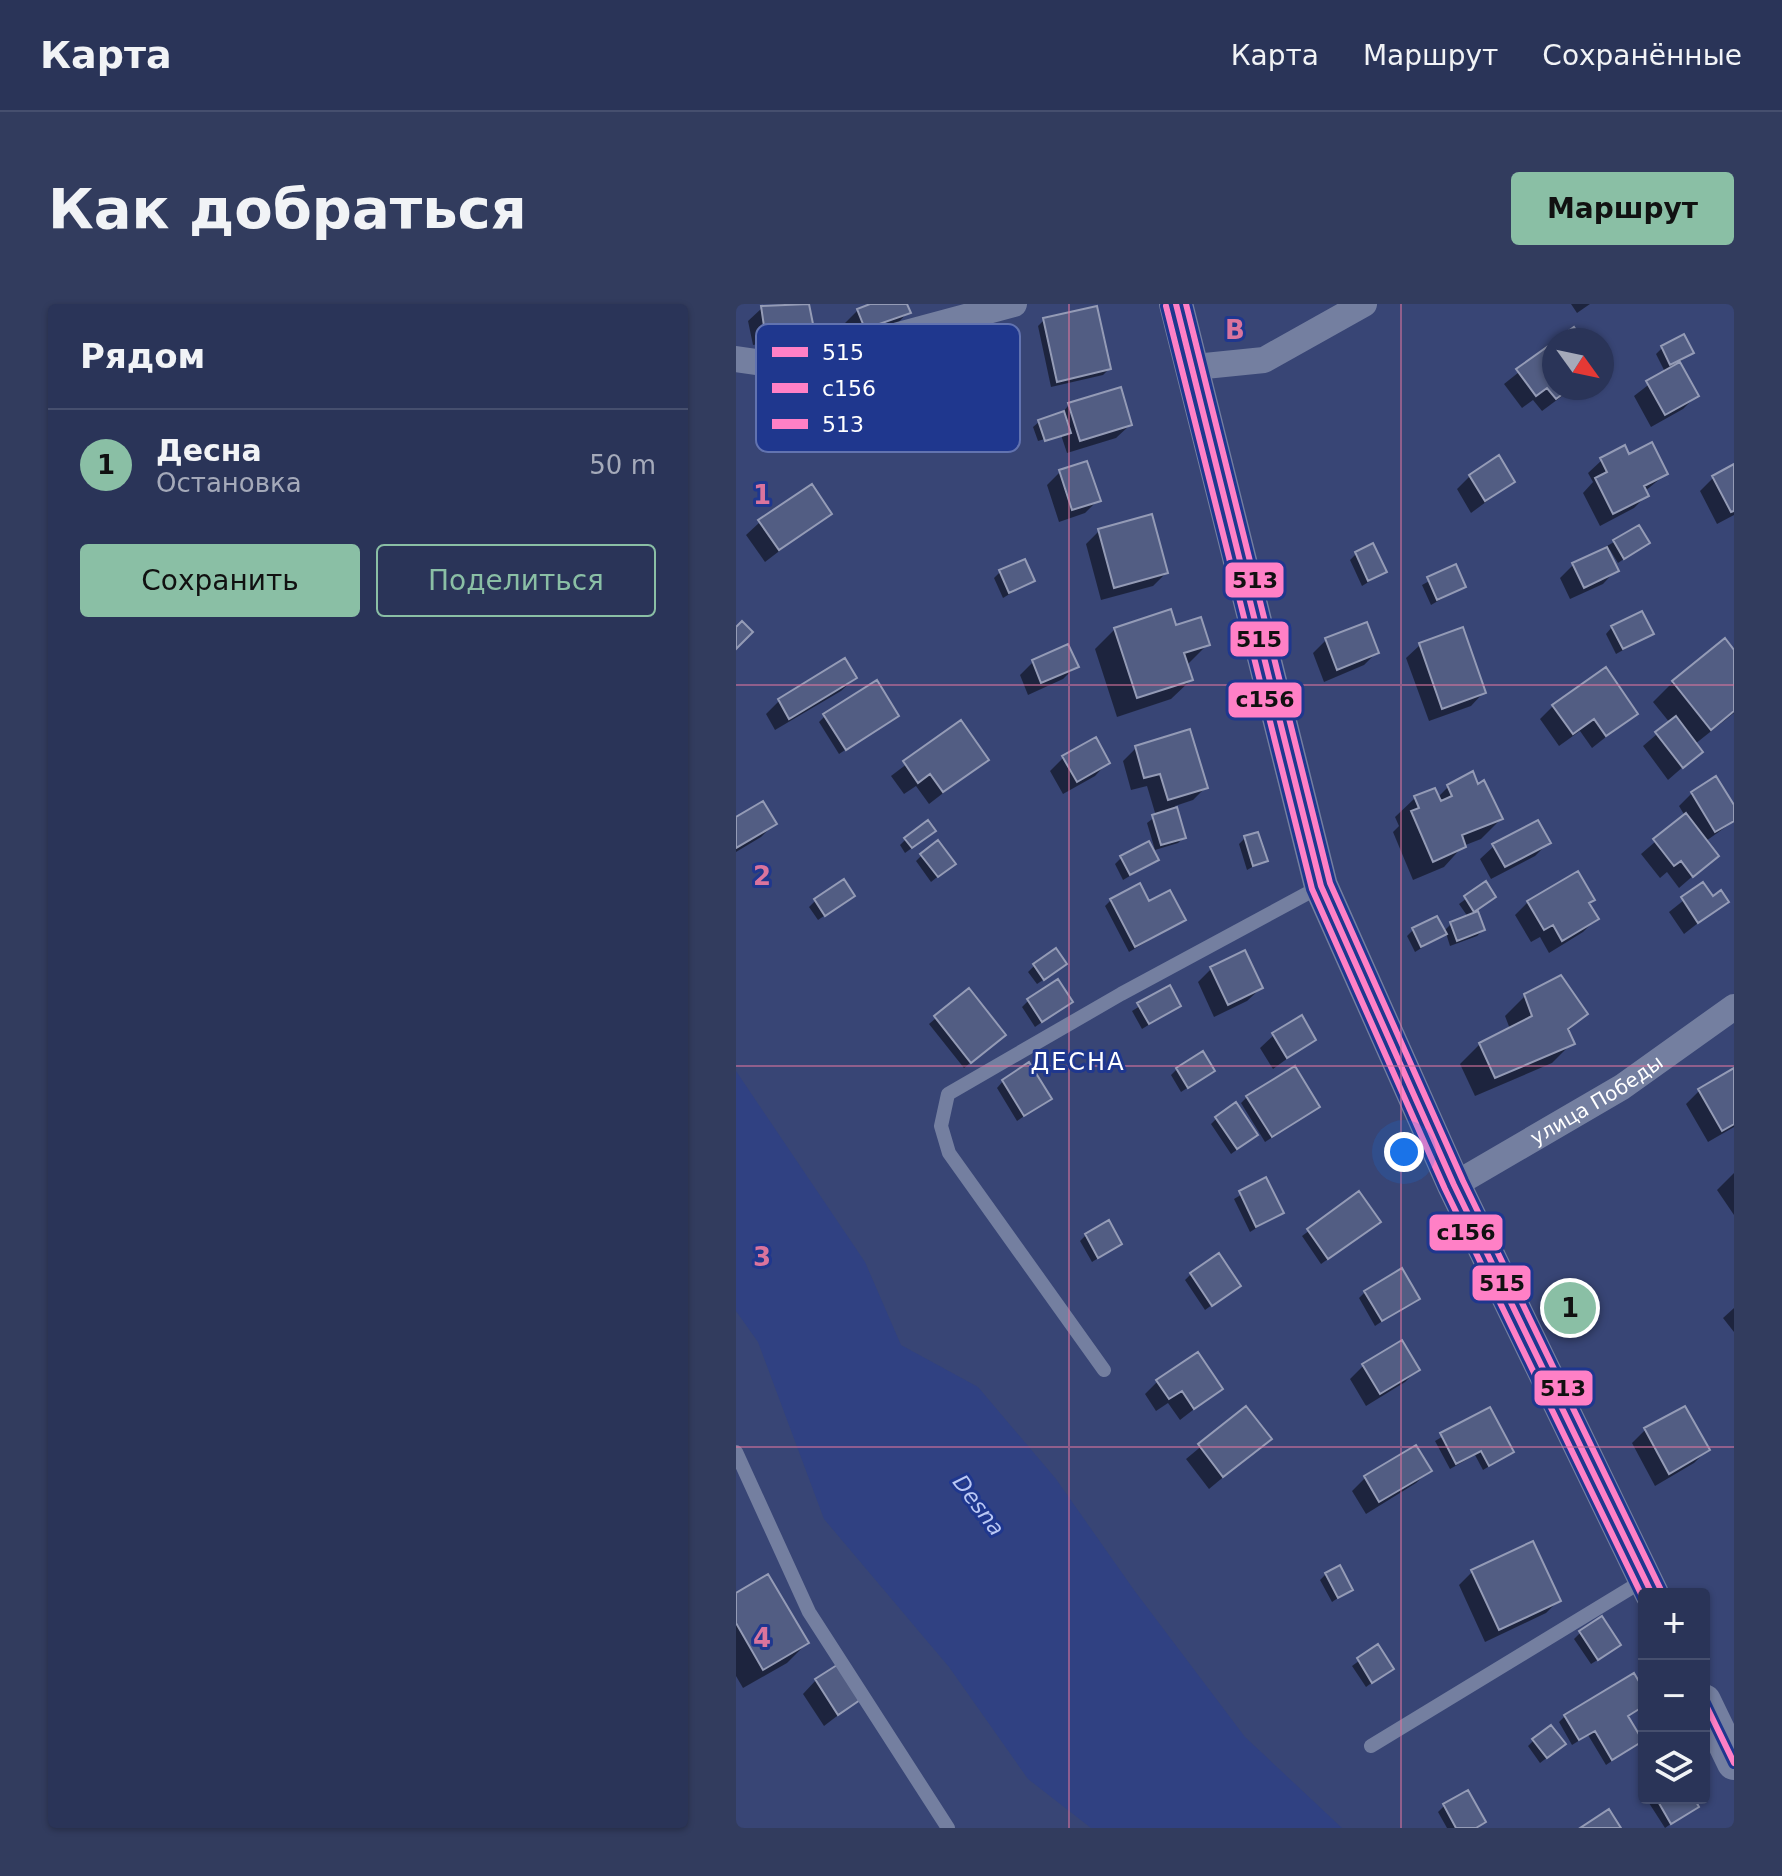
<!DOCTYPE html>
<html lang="ru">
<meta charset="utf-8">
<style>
:root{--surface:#2a3458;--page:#323c5e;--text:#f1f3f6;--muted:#a5aaba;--line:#464f6e;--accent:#8abfa5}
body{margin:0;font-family:"DejaVu Sans",sans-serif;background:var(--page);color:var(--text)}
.controls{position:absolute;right:24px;bottom:24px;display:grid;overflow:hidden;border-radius:8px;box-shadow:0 2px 6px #0004}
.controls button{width:72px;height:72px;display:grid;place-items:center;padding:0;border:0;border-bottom:2px solid var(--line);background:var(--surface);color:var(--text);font:40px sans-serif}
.compass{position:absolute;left:806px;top:24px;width:72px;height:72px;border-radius:50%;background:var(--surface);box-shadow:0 2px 6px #0004;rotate:123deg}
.you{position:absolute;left:668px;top:848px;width:28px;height:28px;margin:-20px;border:6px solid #fff;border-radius:50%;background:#1a73e8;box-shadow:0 0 0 12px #1a73e833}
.badge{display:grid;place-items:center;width:52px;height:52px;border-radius:50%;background:var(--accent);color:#111;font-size:26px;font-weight:700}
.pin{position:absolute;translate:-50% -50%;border:4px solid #fff;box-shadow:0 2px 8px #0006}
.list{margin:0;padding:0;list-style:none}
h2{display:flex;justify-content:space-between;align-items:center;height:104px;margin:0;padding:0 32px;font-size:34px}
h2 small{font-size:26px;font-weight:400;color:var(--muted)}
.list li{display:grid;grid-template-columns:52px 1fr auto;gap:24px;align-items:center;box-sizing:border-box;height:112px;padding:0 32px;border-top:2px solid var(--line)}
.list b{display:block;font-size:30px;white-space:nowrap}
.list p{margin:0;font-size:26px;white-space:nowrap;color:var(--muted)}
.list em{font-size:26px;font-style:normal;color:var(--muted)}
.actions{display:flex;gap:16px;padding:24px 32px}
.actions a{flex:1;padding:18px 0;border:2px solid var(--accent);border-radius:8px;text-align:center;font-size:28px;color:var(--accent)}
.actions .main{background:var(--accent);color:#111}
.icon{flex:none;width:44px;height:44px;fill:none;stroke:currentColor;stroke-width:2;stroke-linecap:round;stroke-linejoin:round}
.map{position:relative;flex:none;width:998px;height:1524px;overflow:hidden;border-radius:8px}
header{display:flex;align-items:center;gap:48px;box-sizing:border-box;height:112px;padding:0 40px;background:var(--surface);border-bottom:2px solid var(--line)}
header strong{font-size:38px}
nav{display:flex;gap:44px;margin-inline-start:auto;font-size:28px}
.intro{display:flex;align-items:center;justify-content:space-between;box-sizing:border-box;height:192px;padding:0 48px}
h1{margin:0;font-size:56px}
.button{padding:20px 36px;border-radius:8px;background:var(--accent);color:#111;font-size:28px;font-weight:700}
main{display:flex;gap:48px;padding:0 48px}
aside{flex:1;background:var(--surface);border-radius:8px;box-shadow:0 2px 6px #0004}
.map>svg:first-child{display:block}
</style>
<header>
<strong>Карта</strong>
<nav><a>Карта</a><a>Маршрут</a><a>Сохранённые</a></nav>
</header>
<div class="intro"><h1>Как добраться</h1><a class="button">Маршрут</a></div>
<main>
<aside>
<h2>Рядом<small></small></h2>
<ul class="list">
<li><span class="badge">1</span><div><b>Десна</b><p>Остановка</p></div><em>50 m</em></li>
</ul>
<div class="actions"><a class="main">Сохранить</a><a>Поделиться</a></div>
</aside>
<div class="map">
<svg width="998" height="1524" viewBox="0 0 998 1524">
<rect width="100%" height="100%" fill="#384575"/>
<!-- water -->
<path fill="#304182" d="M 0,767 L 129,958 L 165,1041 L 242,1083 L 320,1175 L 398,1286 L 509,1433 L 606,1524 L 355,1524 L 292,1475 L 213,1363 L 88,1215 L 22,1038 L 0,1007 Z"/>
<!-- shadow -->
<path fill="#0007" d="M 48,0 L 71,0 L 75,20 L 61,33 L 17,41 L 12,17 L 26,4 Z
M 140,0 L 169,0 L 172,8 L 159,22 L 116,37 L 109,19 L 122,6 Z
M 835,0 L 854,0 L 841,9 Z
M 308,16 L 373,65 L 367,71 L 315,83 L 302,22 Z
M 818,40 L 818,84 L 837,84 L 806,107 L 797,96 L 786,104 L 768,80 Z
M 926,44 L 956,49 L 942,59 L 960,92 L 947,105 L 915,123 L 898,92 L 929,68 L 920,50 Z
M 333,101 L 394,121 L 380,134 L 331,149 L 326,134 L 303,142 L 326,134 L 326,130 L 302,137 L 297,123 L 304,117 L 324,111 Z
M 892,153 L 930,170 L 909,187 L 911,191 L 898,204 L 864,222 L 847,189 L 857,178 L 852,169 L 866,156 Z
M 998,162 L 998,211 L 981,220 L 964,187 L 977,174 Z
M 324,168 L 362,196 L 349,209 L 323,218 L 311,181 Z
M 734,172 L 777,178 L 735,209 L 721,185 Z
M 93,209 L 29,258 L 10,231 L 24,218 Z
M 363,227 L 430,269 L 417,282 L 365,296 L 350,240 Z
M 878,238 L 911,239 L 882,259 L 874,246 L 871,248 L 880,266 L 867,280 L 834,295 L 824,274 L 837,261 Z
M 620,250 L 649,268 L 626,282 L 614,256 Z
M 719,263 L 728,282 L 695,301 L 686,281 Z
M 264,268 L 297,276 L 267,294 L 258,274 Z
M 439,323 L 471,341 L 450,362 L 455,376 L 435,395 L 381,413 L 359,345 L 379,325 Z
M 876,323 L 916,330 L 880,350 L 870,330 Z
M 725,326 L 748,388 L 735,402 L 693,417 L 670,354 L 684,341 Z
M 590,336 L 641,348 L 628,361 L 588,378 L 577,349 Z
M 998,349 L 998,409 L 959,440 L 964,448 L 932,476 L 907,442 L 934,419 L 917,398 L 937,378 Z
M 109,357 L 119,374 L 105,387 L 39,426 L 30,410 L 43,397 Z
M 297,358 L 340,362 L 327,375 L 292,391 L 284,371 Z
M 817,402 L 899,410 L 856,444 L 844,427 L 823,442 L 804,415 Z
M 89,412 L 161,412 L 103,450 L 83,418 Z
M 225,419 L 250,456 L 193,500 L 180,482 L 168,490 L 155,472 Z
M 359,436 L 372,458 L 359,472 L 327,490 L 314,467 L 327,454 Z
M 400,444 L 470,483 L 457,496 L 439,502 L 448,533 L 442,539 L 419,546 L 411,519 L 420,512 L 411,482 L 395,486 L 387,457 Z
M 713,482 L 741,483 L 765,515 L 745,535 L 727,542 L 708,563 L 677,576 L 657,528 L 663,522 L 659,513 L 679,494 L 701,494 Z
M 956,489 L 998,505 L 998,517 L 970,537 L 981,551 L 943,584 L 931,568 L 924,574 L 905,550 L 949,512 L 943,502 Z
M 0,515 L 38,520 L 25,533 L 0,548 Z
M 191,533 L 169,549 L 164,541 L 170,535 Z
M 509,534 L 529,556 L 511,566 L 503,540 Z
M 812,539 L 799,552 L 755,575 L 744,555 L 758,542 Z
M 186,551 L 211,565 L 195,578 L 180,557 Z
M 385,554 L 421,556 L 387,576 L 379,560 Z
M 750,580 L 752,598 L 732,612 L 747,626 L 741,632 L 714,642 L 710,629 L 679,648 L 671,632 L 677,626 L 707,628 L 715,620 L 732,613 L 723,600 Z
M 967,581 L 976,595 L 990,597 L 948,630 L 933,608 Z
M 375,596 L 412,599 L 448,616 L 393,648 L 369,602 Z
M 857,596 L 852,601 L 860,615 L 847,628 L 813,649 L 804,633 L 795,638 L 779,611 L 792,598 Z
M 79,597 L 110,597 L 82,616 L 73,603 Z
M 508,649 L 525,684 L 511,697 L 478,713 L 462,678 L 475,665 Z
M 298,662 L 322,666 L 301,680 L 292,668 Z
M 433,684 L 443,702 L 406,725 L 396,707 Z
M 232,687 L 261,737 L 228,764 L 193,720 Z
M 789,692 L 850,710 L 831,728 L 836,739 L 816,759 L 739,792 L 724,760 L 744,740 L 774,725 L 769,712 Z
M 292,697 L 334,698 L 299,723 L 286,703 Z
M 538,731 L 578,735 L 537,765 L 524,744 Z
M 441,765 L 477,767 L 445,788 L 435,771 Z
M 998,766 L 998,823 L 972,838 L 950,800 L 963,787 Z
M 267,777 L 313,795 L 281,817 L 261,784 Z
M 511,793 L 582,803 L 529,838 L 505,799 Z
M 481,814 L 513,837 L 495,850 L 475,820 Z
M 998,869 L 998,911 L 981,886 Z
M 530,876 L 546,908 L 514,928 L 498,895 Z
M 623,890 L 636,923 L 585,960 L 566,932 Z
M 350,931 L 384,940 L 356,958 L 344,937 Z
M 455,970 L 502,982 L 469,1006 L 449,976 Z
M 629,988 L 681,994 L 639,1022 L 623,994 Z
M 998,1004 L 998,1028 L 987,1014 Z
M 627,1062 L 682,1065 L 669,1078 L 630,1102 L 614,1075 Z
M 422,1077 L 484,1085 L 444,1116 L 432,1099 L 420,1107 L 409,1090 Z
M 948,1104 L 971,1146 L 958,1159 L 919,1182 L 896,1139 L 909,1126 Z
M 510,1105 L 533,1135 L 473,1185 L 450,1155 Z
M 753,1105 L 776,1148 L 747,1166 L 739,1151 L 714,1165 L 699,1137 Z
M 694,1166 L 680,1179 L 630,1210 L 616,1187 L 629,1174 Z
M 736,1268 L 823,1296 L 810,1309 L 749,1338 L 723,1281 Z
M 590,1270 L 615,1285 L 596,1298 L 584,1276 Z
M 0,1291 L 71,1339 L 51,1359 L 7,1384 L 0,1372 Z
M 844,1329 L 876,1347 L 855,1360 L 838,1335 Z
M 642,1343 L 656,1364 L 630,1383 L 616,1362 Z
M 80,1376 L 122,1396 L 88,1422 L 67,1390 Z
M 908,1390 L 908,1402 L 890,1413 L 905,1437 L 870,1461 L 852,1431 L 836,1441 L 823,1418 L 829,1412 Z
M 798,1436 L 821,1446 L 804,1459 L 792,1442 Z
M 918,1494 L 955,1494 L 960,1502 L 929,1524 L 913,1499 Z
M 708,1502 L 747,1518 L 742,1524 L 711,1524 L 702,1508 Z"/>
<!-- building -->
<path fill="#525d83" stroke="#949bb6" stroke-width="2" d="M 73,0 L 77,20 L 29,29 L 25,2 Z
M 134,0 L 171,0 L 175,9 L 129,25 L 121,5 Z
M 361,2 L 375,65 L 321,78 L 307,14 Z
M 838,23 L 847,36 L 820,36 Z
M 948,30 L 958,49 L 934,61 L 925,42 Z
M 818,38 L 818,84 L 835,84 L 820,95 L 811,84 L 800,92 L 780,65 Z
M 944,58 L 963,92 L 929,111 L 910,77 Z
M 385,83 L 396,121 L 344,137 L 332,99 Z
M 328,107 L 335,129 L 309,137 L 302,116 Z
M 916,138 L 932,170 L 908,182 L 913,192 L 877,210 L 859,174 L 871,168 L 864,154 L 889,141 L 893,150 Z
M 763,151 L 779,178 L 749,197 L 733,171 Z
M 351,157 L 365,197 L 336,206 L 323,166 Z
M 998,160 L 998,207 L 995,208 L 976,172 Z
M 76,180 L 96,210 L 43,246 L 22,216 Z
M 416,210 L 432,269 L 378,284 L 362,225 Z
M 903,221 L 914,239 L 888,255 L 877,236 Z
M 637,239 L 651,268 L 632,277 L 619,248 Z
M 871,243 L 883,267 L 848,284 L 836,259 Z
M 289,255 L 299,277 L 273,289 L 263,266 Z
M 720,260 L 730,283 L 701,296 L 691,273 Z
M 435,305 L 440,321 L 465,313 L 474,341 L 448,349 L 457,376 L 401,394 L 378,324 Z
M 906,307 L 918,330 L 887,345 L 875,322 Z
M 6,317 L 17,328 L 0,345 L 0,323 Z
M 631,318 L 643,349 L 601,366 L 589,334 Z
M 727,323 L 750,389 L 706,405 L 683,339 Z
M 989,334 L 998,346 L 998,407 L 975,426 L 936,377 Z
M 332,340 L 343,363 L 305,379 L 296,356 Z
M 109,354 L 121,374 L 53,415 L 42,395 Z
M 870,363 L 902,410 L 870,432 L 858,415 L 837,430 L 816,401 Z
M 141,376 L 163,412 L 110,446 L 87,410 Z
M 940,412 L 967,448 L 947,464 L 919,428 Z
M 225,416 L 253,456 L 207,488 L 194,470 L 182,479 L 167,457 Z
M 454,425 L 472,484 L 432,496 L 424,470 L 408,474 L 399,442 Z
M 360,433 L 374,459 L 341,478 L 326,452 Z
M 737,467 L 742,480 L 748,476 L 767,515 L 726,531 L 730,543 L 697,558 L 675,507 L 683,504 L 678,492 L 699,484 L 705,497 L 716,492 L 711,481 Z
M 980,472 L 998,501 L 998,517 L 979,528 L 955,488 Z
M 27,497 L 41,520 L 0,544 L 0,513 Z
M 441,503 L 450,534 L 425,541 L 416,511 Z
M 950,509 L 983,552 L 957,573 L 945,557 L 938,562 L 917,535 Z
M 192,516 L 200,527 L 176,544 L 168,534 Z
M 802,516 L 815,539 L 769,563 L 756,540 Z
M 522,528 L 532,557 L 517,562 L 508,532 Z
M 202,536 L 220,560 L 202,573 L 184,550 Z
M 413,537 L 423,556 L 394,571 L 384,552 Z
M 842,567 L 859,596 L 853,599 L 863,615 L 826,637 L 817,621 L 808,626 L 791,597 Z
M 108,575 L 119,592 L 89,612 L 78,595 Z
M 750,577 L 760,593 L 738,608 L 728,592 Z
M 967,578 L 977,592 L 985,586 L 993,598 L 962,619 L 945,593 Z
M 404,579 L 413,597 L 434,586 L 450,616 L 399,643 L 374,595 Z
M 742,607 L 749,626 L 721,637 L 714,618 Z
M 701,612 L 711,630 L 685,643 L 676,624 Z
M 320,644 L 331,660 L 308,676 L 297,660 Z
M 509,646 L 527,684 L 492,701 L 474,663 Z
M 825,671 L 852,710 L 832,725 L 839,740 L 759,774 L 743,739 L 796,712 L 788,690 Z
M 322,675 L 337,698 L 306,718 L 291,695 Z
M 434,681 L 445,702 L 413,720 L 401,699 Z
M 233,684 L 270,731 L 235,759 L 198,712 Z
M 566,711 L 580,736 L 551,754 L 536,729 Z
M 467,747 L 479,767 L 452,784 L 440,764 Z
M 293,758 L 316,795 L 288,812 L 266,776 Z
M 559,762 L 584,803 L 536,833 L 510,792 Z
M 998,764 L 998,820 L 986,827 L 962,785 Z
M 500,798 L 522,831 L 501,845 L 479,813 Z
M 530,873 L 548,909 L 520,923 L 503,887 Z
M 623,887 L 645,918 L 592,955 L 571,925 Z
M 373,916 L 386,940 L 362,954 L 349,930 Z
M 483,949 L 505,982 L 476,1002 L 454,969 Z
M 666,964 L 684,995 L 646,1017 L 628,987 Z
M 666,1036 L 684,1066 L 644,1090 L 626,1060 Z
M 462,1048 L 487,1085 L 458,1105 L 446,1087 L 433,1095 L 420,1076 Z
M 510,1102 L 536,1135 L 487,1173 L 462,1140 Z
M 949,1102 L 974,1146 L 933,1170 L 908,1124 Z
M 754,1103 L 778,1148 L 753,1162 L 745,1147 L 720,1160 L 704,1129 Z
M 680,1141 L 696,1167 L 643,1198 L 628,1172 Z
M 797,1237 L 825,1297 L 763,1326 L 735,1266 Z
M 604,1261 L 617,1286 L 602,1294 L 589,1269 Z
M 32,1270 L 73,1339 L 27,1366 L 0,1319 L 0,1289 Z
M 866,1312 L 885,1341 L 862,1356 L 843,1327 Z
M 642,1340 L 658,1365 L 636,1379 L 621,1354 Z
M 101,1361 L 124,1396 L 102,1411 L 79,1375 Z
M 898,1369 L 908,1386 L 908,1402 L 892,1412 L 907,1437 L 876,1456 L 859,1427 L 843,1436 L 828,1411 Z
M 815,1421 L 830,1440 L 811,1454 L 796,1435 Z
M 732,1486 L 750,1518 L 740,1524 L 720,1524 L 707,1500 Z
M 920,1494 L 958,1494 L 963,1503 L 935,1520 Z
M 873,1505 L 885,1524 L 844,1524 Z"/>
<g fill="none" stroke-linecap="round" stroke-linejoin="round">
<!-- service -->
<path stroke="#747fa0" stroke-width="14" d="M 368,1066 L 213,849 L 205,822 L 212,790 L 385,690 L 585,582
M 0,1148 L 73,1308 L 212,1524
M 635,1442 L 908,1276"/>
<!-- minor -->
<g stroke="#747fa0" stroke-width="26">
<path d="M 0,55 L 47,62 L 278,0"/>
<path d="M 459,63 L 528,56 L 628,0"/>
<path id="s1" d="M 718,881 L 886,783 L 998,703"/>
</g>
<!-- tertiary -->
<path stroke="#747fa0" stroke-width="34" d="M 440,0 L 585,582 L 718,881 L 916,1290
M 968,1397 L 998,1459"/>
<defs>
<path id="bus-1" d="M 440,0 L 585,582 L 718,881 L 916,1290
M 968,1397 L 998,1459"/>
<path id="bus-2" d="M 430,2 L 576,585 L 709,885 L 907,1294"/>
<path id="bus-3" d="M 450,0 L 594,579 L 727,877 L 925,1286"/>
</defs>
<!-- bus-1 casing -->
<use href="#bus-1" stroke="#1f378e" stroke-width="12"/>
<!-- bus-2 casing -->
<use href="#bus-2" stroke="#1f378e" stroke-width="12"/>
<!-- bus-3 casing -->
<use href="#bus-3" stroke="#1f378e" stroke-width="12"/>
<!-- bus-1 -->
<use href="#bus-1" stroke="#ff80c6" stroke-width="6"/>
<!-- bus-2 -->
<use href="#bus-2" stroke="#ff80c6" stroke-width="6"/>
<!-- bus-3 -->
<use href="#bus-3" stroke="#ff80c6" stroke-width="6"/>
</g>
<!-- grid -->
<path fill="none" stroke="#da749d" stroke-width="2" stroke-opacity="0.55" d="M 333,0 L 333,1524M 665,0 L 665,1524M 0,381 L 998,381M 0,762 L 998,762M 0,1143 L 998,1143"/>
<g text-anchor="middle" stroke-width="6" stroke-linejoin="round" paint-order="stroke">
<!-- street labels -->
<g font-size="20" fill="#fff" stroke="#1f378e">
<text dy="7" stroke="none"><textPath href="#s1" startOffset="166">улица Победы</textPath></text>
</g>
<!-- water labels -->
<g font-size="22" font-style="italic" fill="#b9c7f4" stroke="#1f378e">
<text transform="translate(243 1201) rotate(53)" y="8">Desna</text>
</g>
<!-- quarter labels -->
<g font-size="24" letter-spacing="2" fill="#fff" stroke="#1f378e">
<text x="342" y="766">ДЕСНА</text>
</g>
</g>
<!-- legend -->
<rect x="20" y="20" width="264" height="128" rx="12" fill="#1f378e" stroke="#6273b0" stroke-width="2"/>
<rect x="36" y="43" width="36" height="10" fill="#ff80c6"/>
<rect x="36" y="79" width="36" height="10" fill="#ff80c6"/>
<rect x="36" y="115" width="36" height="10" fill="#ff80c6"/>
<g font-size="22" fill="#fff">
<text x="86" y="56">515</text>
<text x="86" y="92">с156</text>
<text x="86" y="128">513</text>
</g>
<g font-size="26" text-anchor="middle" font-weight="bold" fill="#da749d" stroke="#1f378e" stroke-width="6" stroke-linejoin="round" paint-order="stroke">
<text x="499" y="35">B</text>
<text x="26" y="200">1</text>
<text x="26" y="581">2</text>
<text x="26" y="962">3</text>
<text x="26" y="1343">4</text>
</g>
<g stroke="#1f378e" stroke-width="3">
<rect x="488" y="257" width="61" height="38" rx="8" fill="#ff80c6"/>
<rect x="493" y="316" width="61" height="38" rx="8" fill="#ff80c6"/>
<rect x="491" y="377" width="76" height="38" rx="8" fill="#ff80c6"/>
<rect x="692" y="909" width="76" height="39" rx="8" fill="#ff80c6"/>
<rect x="735" y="960" width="61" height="38" rx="8" fill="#ff80c6"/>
<rect x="797" y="1065" width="61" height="38" rx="8" fill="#ff80c6"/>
</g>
<g font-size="22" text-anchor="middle" font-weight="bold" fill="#111">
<text x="519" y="284">513</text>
<text x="523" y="343">515</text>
<text x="529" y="403">с156</text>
<text x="730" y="936">с156</text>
<text x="766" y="987">515</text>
<text x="827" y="1092">513</text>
</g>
</svg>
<div class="controls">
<button>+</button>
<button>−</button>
<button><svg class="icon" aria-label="layers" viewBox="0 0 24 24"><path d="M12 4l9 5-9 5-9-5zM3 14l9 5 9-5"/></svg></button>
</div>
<svg class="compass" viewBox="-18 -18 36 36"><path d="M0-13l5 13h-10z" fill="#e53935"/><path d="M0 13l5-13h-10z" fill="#a5aaba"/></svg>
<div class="you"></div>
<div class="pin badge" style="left:834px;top:1004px">1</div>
</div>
</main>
